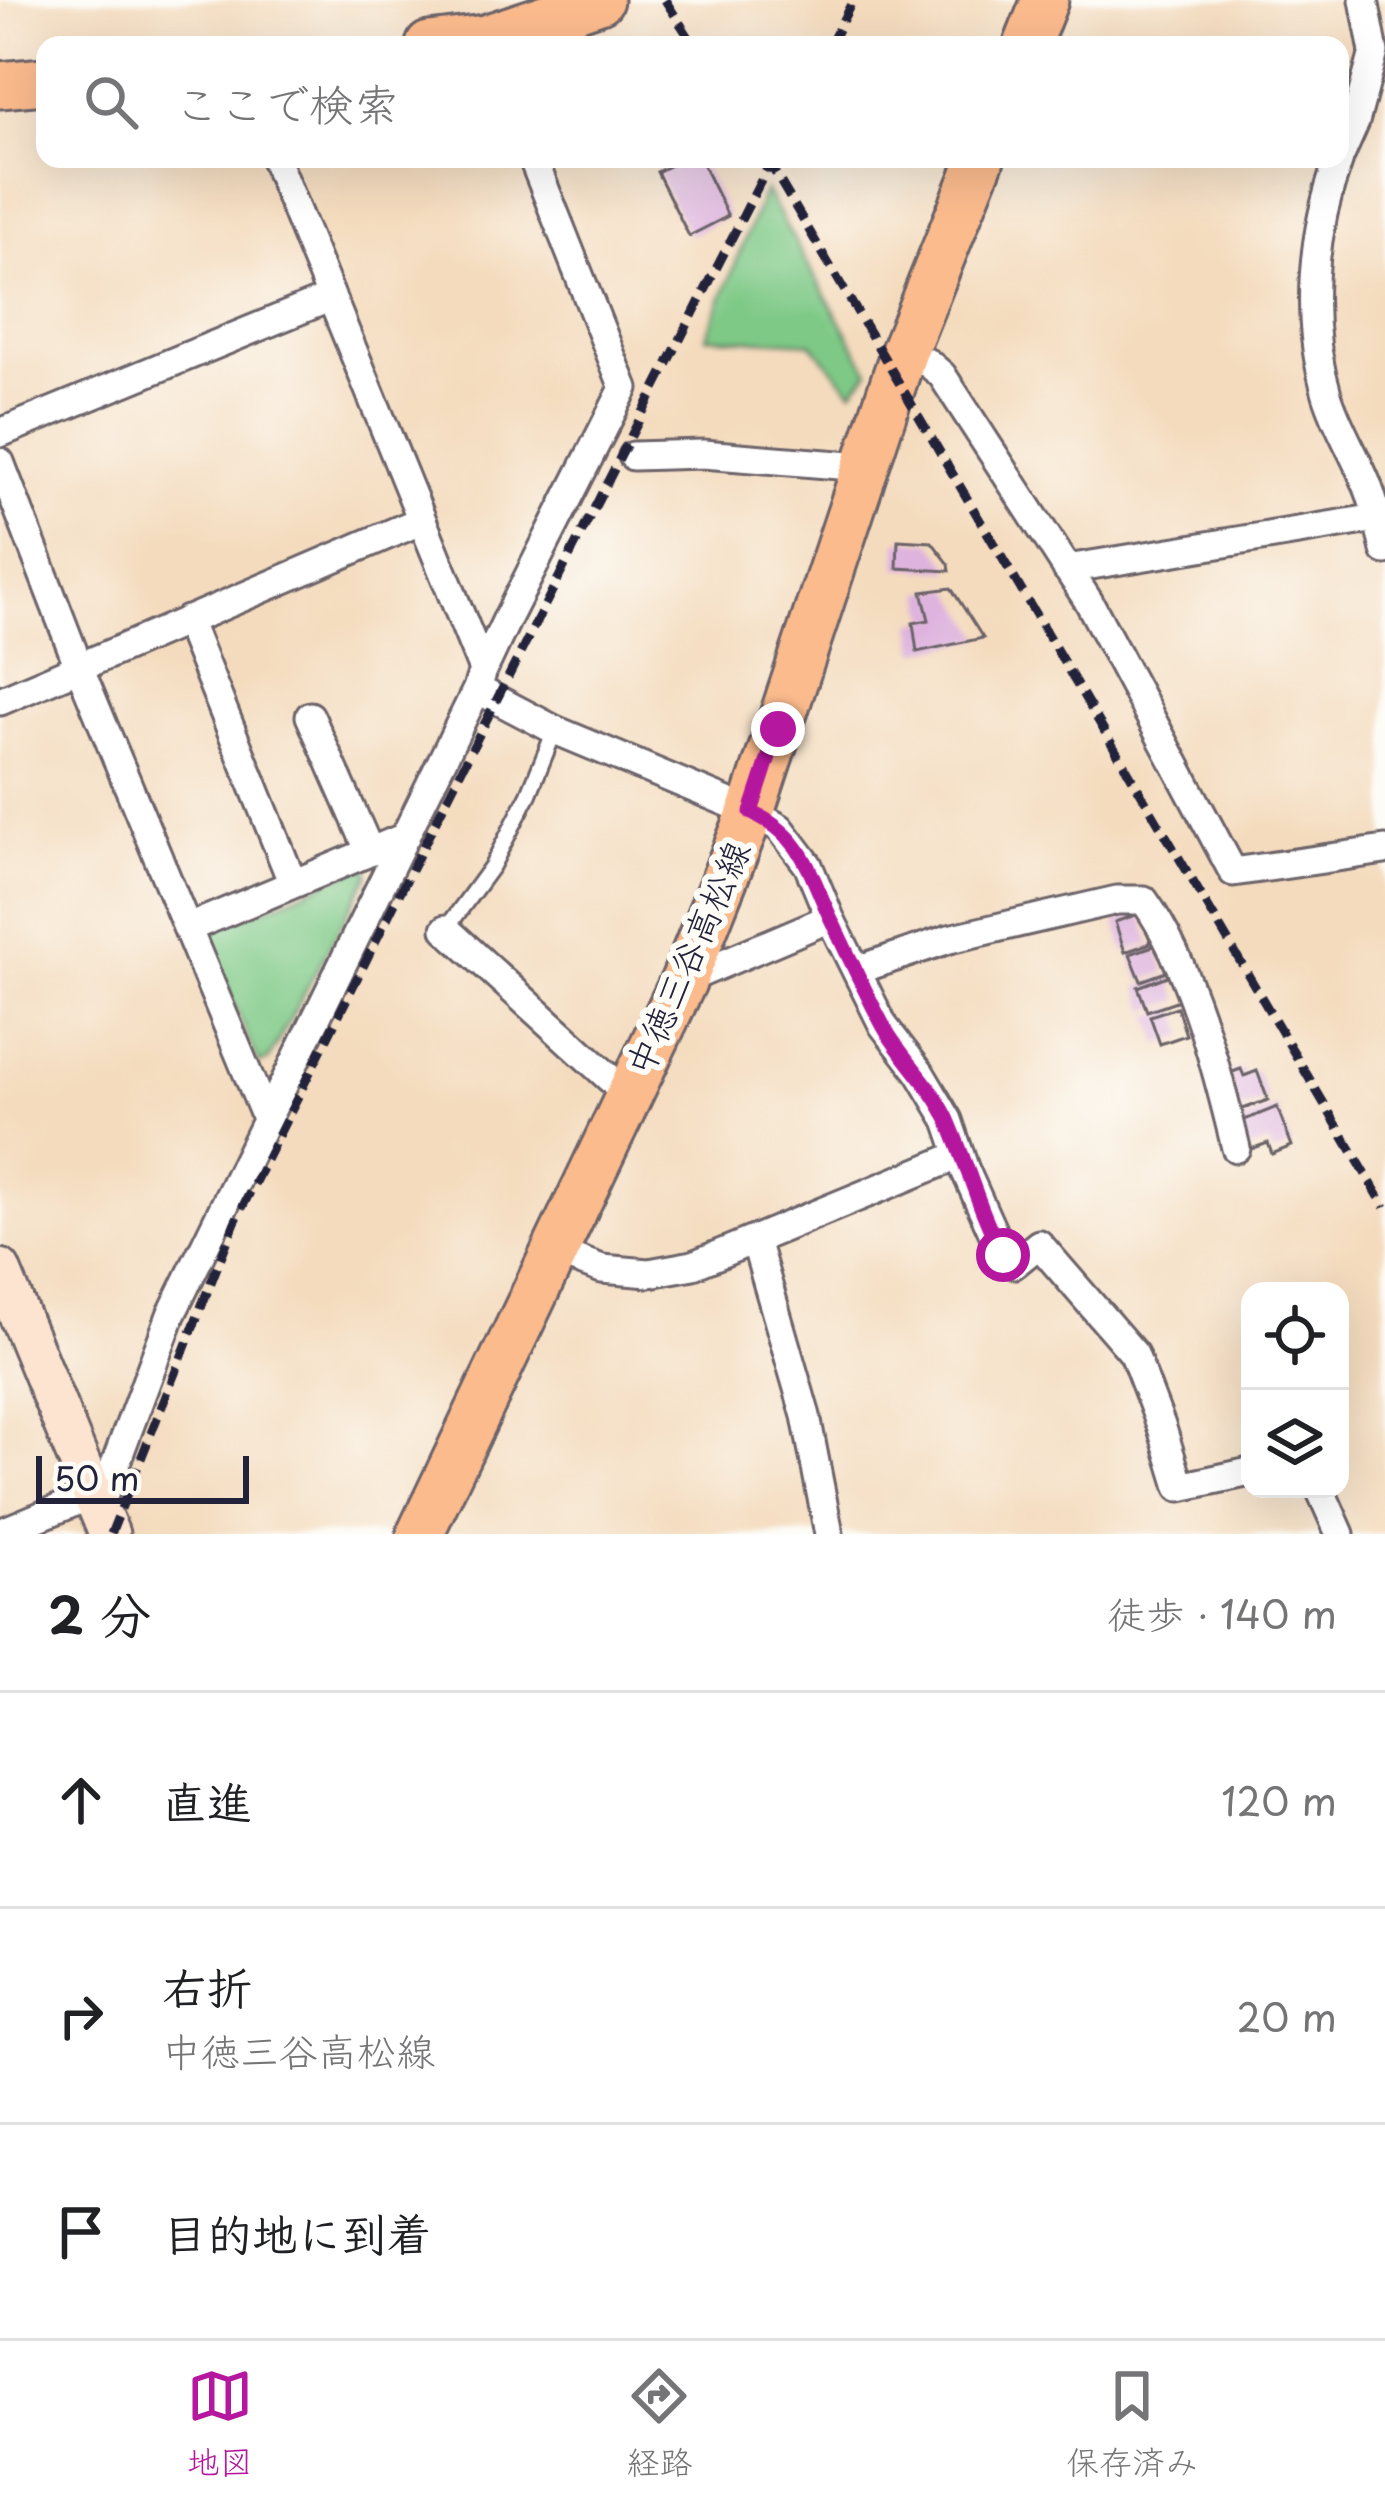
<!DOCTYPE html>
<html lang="ja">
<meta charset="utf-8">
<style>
:root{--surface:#fff;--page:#f6f6f6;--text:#202124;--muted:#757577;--line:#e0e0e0;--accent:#b5179e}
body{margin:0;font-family:"Playpen Sans","Klee One",sans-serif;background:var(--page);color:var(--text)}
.controls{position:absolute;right:36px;bottom:36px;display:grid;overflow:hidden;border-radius:24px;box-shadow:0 12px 48px #0002}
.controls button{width:108px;height:108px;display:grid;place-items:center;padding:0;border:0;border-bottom:3px solid var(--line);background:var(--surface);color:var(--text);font:60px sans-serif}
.scale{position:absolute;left:36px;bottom:30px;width:213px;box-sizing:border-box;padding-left:12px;border:6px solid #22223b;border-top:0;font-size:33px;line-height:42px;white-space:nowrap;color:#22223b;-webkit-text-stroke:9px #fdfcf7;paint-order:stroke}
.stop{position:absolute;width:36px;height:36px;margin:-27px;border:9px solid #b5179e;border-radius:50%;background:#fff}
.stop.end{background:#b5179e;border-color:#fff;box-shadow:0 3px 12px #0008}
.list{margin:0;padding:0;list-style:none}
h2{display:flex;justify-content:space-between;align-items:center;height:156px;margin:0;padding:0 48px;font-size:51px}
h2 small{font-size:39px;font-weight:400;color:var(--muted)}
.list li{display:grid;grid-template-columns:78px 1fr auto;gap:36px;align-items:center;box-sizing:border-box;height:216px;padding:0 48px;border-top:3px solid var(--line)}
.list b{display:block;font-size:45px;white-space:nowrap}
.list p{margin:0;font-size:39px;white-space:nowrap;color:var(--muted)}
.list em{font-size:39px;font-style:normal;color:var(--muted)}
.icon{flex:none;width:66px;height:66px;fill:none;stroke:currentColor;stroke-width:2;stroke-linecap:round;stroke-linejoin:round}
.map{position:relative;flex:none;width:1385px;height:1534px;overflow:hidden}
.search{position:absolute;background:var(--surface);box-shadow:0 12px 48px #0002;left:36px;right:36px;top:36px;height:132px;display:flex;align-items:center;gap:30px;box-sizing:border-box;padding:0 42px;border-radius:24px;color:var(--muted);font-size:45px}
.sheet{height:804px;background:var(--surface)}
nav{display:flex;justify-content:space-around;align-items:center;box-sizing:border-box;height:168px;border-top:3px solid var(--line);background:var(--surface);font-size:33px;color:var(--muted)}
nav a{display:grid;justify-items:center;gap:6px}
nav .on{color:var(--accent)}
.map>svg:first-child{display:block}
</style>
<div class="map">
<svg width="1385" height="1534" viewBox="0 0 1385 1534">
<rect width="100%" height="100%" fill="#fdfcf7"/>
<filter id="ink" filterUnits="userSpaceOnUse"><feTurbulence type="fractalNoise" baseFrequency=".00833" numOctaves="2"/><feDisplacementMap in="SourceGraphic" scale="24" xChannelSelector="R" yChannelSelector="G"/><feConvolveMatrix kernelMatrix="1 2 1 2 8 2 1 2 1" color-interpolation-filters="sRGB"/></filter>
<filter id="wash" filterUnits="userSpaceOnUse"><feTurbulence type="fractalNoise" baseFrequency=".004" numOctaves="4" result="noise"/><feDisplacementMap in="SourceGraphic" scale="48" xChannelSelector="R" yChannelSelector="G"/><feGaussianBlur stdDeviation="2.7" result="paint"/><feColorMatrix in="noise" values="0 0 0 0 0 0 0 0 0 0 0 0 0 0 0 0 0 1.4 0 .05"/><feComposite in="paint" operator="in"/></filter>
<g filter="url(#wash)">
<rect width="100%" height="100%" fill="#f4dbbe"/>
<!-- green -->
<path fill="#7ec986" stroke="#507660" stroke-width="3" d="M 765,190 L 869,371 L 852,391 L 811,343 L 706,337 Z
M 366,865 L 369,874 L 268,1060 L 259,1064 L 204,934 Z"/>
<g id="blocks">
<!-- building -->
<path fill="#deb3de" d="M 683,159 L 700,159 L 728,216 L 689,236 L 657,172 Z
M 898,540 L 932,542 L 949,564 L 950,571 L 897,568 Z
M 951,588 L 983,638 L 917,652 L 913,623 L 929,620 L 922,592 Z
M 1141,913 L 1151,943 L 1125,952 L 1115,922 Z
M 1156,945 L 1166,972 L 1141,981 L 1130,954 Z
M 1170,975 L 1179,1000 L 1147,1011 L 1138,987 Z
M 1177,1007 L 1186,1035 L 1160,1044 L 1150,1016 Z
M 1241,1069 L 1244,1076 L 1257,1071 L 1268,1100 L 1240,1110 L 1227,1074 Z
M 1277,1107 L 1292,1146 L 1272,1154 L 1268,1143 L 1248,1150 L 1237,1123 Z"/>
</g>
</g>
<g filter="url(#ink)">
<use href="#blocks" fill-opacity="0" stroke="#6c6369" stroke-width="3"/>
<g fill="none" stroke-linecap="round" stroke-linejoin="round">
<defs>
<path id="lane" d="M 446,929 L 492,866 L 529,794 L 555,730"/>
<path id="street" d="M 1340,156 L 1355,122 L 1374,52 L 1364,0
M 275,159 L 483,670
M 1339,159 C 1312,233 1304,318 1327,394 C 1337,427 1356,456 1368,487 C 1376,507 1380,529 1385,550
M 904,351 L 928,363 L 942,375 L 1089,602 L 1233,872 L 1385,850
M 0,433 L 329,298
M 633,456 L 703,454 L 864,467
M 0,462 L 79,667 L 266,1118
M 1067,569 L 1377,518
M 187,620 L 293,884
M 477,689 L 555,730 L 751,812 L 780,828 L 808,865 L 830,918 L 883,1025 L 920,1073 L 948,1120 L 965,1170 L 1003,1255 L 1014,1264 L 1039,1244 L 1134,1354 L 1162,1428 L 1180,1487 L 1250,1472
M 0,701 L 420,521
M 310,716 L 370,852
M 188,928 L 405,837
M 446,929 L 628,1095
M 857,970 L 949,939 L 1117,900 L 1144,900 C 1191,966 1217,1069 1236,1148
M 684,980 L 830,918
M 755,1240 L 806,1416 L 829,1534
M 553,1251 L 602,1269 L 649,1273 L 693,1265 L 960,1155
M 1320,1489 L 1340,1534
M 97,1513 L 171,1315 L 477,689 L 483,670 L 507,619 L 624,388 L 533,159
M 0,1533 L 94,1494"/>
<path id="secondary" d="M 0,1269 L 109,1534"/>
<path id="primary" d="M 429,45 L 485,38 L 600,0
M 1027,45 L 1045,0
M 0,85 L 45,81
M 420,1534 L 684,980 L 751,812 L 904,351 L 981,159"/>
</defs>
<!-- lane casing -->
<use href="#lane" stroke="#6c6369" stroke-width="20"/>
<!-- street casing -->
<use href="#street" stroke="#6c6369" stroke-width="33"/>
<!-- secondary casing -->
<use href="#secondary" stroke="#6c6369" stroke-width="45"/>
<!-- primary casing -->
<use href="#primary" stroke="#6c6369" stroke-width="51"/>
<!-- lane -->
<use href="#lane" stroke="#fff" stroke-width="14"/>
<!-- street -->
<use href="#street" stroke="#fff" stroke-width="27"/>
<!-- secondary -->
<use href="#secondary" stroke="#fde4d1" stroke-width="39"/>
<!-- primary -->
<use href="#primary" stroke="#fbbb8d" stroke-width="45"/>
<!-- rail -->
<path stroke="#22223b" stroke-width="9" stroke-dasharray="18 9" stroke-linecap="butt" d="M 665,0 L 694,45
M 830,45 L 853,0
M 767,159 L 1385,1207
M 111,1534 L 235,1222 L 496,701 L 772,159"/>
</g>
</g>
<g fill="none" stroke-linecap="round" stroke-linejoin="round" filter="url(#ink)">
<!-- route -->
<path stroke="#b5179e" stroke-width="15" d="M 778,729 L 751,812 C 805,837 808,871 831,919 C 848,955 865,992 884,1027 C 902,1059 931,1084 947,1118 C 967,1163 979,1211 1003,1255"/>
</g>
<g text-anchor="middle" stroke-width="12" stroke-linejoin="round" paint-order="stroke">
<!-- street labels -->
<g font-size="36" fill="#22223b" stroke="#fdfcf7">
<text transform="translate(688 958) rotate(-66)" y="13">中徳三谷高松線</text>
</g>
</g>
</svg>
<div class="controls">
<button><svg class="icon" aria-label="locate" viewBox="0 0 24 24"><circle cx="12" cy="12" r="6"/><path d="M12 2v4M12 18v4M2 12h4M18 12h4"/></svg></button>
<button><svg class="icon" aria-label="layers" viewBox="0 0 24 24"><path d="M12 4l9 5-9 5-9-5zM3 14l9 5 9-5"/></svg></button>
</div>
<div class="scale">50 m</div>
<div class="stop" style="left:1003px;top:1255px"></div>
<div class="stop end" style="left:778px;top:729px"></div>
<div class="search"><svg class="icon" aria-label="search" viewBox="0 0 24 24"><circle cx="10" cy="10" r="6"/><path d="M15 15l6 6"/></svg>ここで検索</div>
</div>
<section class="sheet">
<h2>2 分<small>徒歩 · 140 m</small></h2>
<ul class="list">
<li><svg class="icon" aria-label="ahead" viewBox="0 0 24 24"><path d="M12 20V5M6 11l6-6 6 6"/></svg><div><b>直進</b></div><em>120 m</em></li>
<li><svg class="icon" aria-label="right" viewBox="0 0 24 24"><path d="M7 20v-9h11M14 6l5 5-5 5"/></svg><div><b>右折</b><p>中徳三谷高松線</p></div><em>20 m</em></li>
<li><svg class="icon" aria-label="arrive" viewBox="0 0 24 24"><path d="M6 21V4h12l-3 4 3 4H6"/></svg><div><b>目的地に到着</b></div></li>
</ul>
</section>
<nav>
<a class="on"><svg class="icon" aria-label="map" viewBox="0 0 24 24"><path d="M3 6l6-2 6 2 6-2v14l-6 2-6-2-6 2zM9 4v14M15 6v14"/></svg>地図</a>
<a><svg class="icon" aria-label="directions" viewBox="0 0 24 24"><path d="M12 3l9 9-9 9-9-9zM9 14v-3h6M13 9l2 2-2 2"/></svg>経路</a>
<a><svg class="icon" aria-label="saved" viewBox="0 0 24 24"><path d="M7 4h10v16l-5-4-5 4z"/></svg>保存済み</a>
</nav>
